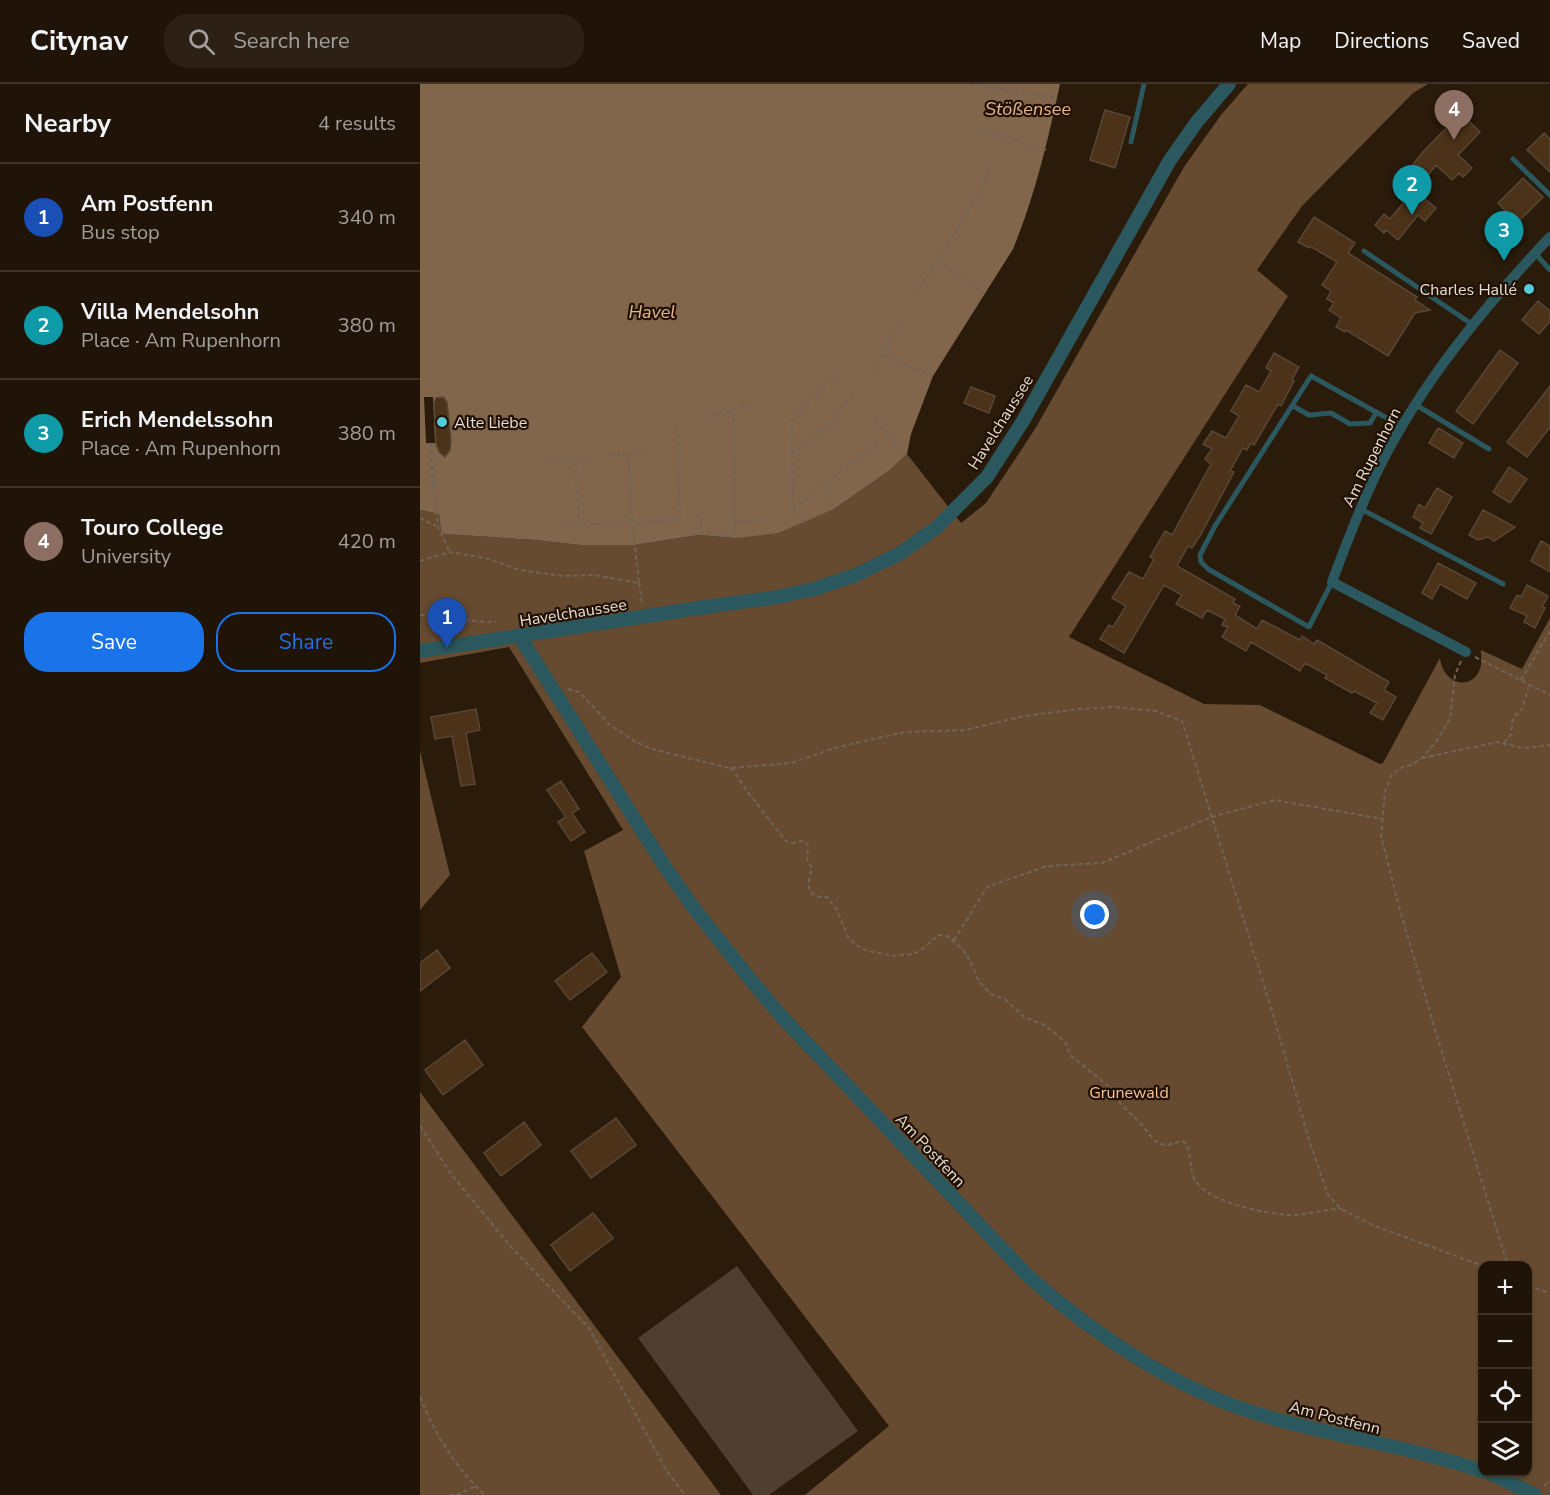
<!DOCTYPE html>
<meta charset="utf-8">
<style>
:root{--surface:#201408;--page:#2d2116;--text:#f1f3f6;--muted:#a29e9c;--line:#3d3329;--accent:#1a73e8}
body{margin:0;font-family:"Nunito Sans",sans-serif;background:var(--page);color:var(--text)}
.controls{position:absolute;right:18px;bottom:18px;display:grid;overflow:hidden;border-radius:12px;box-shadow:0 2px 4px #0004}
.controls button{width:54px;height:54px;display:grid;place-items:center;padding:0;border:0;border-bottom:2px solid var(--line);background:var(--surface);color:var(--text);font:30px sans-serif}
.you{position:absolute;left:675px;top:831px;width:21px;height:21px;margin:-15px;border:4px solid #fff;border-radius:50%;background:#1a73e8;box-shadow:0 0 0 9px #1a73e833}
.badge{display:grid;place-items:center;width:39px;height:39px;border-radius:50%;background:var(--accent);color:#fff;font-size:20px;font-weight:700}
.pin{position:absolute;translate:-50% -50px;filter:drop-shadow(0 2px 3px #0008)}
.pin::after{content:'';position:absolute;top:32px;width:21px;height:18px;background:inherit;clip-path:polygon(0 0,100% 0,50% 100%)}
.list{margin:0;padding:0;list-style:none}
h2{display:flex;justify-content:space-between;align-items:center;height:78px;margin:0;padding:0 24px;font-size:26px}
h2 small{font-size:20px;font-weight:400;color:var(--muted)}
.list li{display:grid;grid-template-columns:39px 1fr auto;gap:18px;align-items:center;box-sizing:border-box;height:108px;padding:0 24px;border-top:2px solid var(--line)}
.list b{display:block;font-size:22px;white-space:nowrap}
.list p{margin:0;font-size:20px;white-space:nowrap;color:var(--muted)}
.list em{font-size:20px;font-style:normal;color:var(--muted)}
.actions{display:flex;gap:12px;padding:18px 24px}
.actions a{flex:1;padding:14px 0;border:2px solid var(--accent);border-radius:24px;text-align:center;font-size:21px;color:var(--accent)}
.actions .main{background:var(--accent);color:#fff}
.icon{flex:none;width:33px;height:33px;fill:none;stroke:currentColor;stroke-width:2;stroke-linecap:round;stroke-linejoin:round}
.map{position:relative;flex:none;width:1130px;height:1411px;overflow:hidden}
header{display:flex;align-items:center;gap:36px;box-sizing:border-box;height:84px;padding:0 30px;background:var(--surface);border-bottom:2px solid var(--line)}
header strong{font-size:28px}
nav{display:flex;gap:33px;margin-inline-start:auto;font-size:21px}
.search{width:420px;height:54px;background:var(--page);display:flex;align-items:center;gap:15px;box-sizing:border-box;padding:0 21px;border-radius:24px;color:var(--muted);font-size:22px}
main{display:flex}
aside{flex:1;background:var(--surface)}
.map>svg:first-child{display:block}
</style>
<header>
<strong>Citynav</strong>
<div class="search"><svg class="icon" aria-label="search" viewBox="0 0 24 24"><circle cx="10" cy="10" r="6"/><path d="M15 15l6 6"/></svg>Search here</div>
<nav><a>Map</a><a>Directions</a><a>Saved</a></nav>
</header>
<main>
<aside>
<h2>Nearby<small>4 results</small></h2>
<ul class="list">
<li><span class="badge" style="background:#1a4fb4">1</span><div><b>Am Postfenn</b><p>Bus stop</p></div><em>340 m</em></li>
<li><span class="badge" style="background:#0f9aa8">2</span><div><b>Villa Mendelsohn</b><p>Place · Am Rupenhorn</p></div><em>380 m</em></li>
<li><span class="badge" style="background:#0f9aa8">3</span><div><b>Erich Mendelssohn</b><p>Place · Am Rupenhorn</p></div><em>380 m</em></li>
<li><span class="badge" style="background:#8d6e63">4</span><div><b>Touro College</b><p>University</p></div><em>420 m</em></li>
</ul>
<div class="actions"><a class="main">Save</a><a>Share</a></div>
</aside>
<div class="map">
<svg width="1130" height="1411" viewBox="0 0 1130 1411">
<rect width="100%" height="100%" fill="#2a1b0b"/>
<!-- green -->
<path fill="#503f30" d="M 317,1182 L 438,1347 L 349,1411 L 333,1411 L 218,1254 Z"/>
<!-- forest -->
<path fill="#664b31" fill-rule="evenodd" d="M 828,0 L 1008,0 L 993,9 L 882,122 L 837,186 L 868,212 L 649,553 L 784,620 L 840,621 L 960,680 L 963,679 L 1020,574 C 1023,600 1051,608 1060,585 C 1062,580 1061,571 1061,566 L 1102,585 L 1130,534 L 1130,1411 L 385,1411 L 469,1342 L 162,943 L 201,893 L 164,767 L 203,746 L 89,563 L 0,579 L 0,426 L 19,430 L 21,446 L 24,450 L 115,456 L 160,461 L 214,461 L 279,451 L 315,454 L 414,425 L 470,386 L 487,370 L 541,439 L 566,419 L 615,345 L 764,83 L 801,31 ZM 1062,1182 L 1108,1182 L 1108,1388 L 1062,1388 Z
M 0,667 L 30,791 L 0,826 Z
M 0,1008 L 301,1411 L 0,1411 Z"/>
<!-- water -->
<path fill="#82664b" d="M 0,0 L 640,0 C 628,56 615,112 593,165 L 513,292 L 491,350 L 487,370 L 470,386 L 414,425 L 358,449 L 315,454 L 279,451 L 214,461 L 160,461 L 115,456 L 24,450 L 21,447 L 19,430 L 0,426 Z"/>
<!-- pier -->
<path fill="#2a1b0b" d="M 4,313 L 13,313 L 15,359 L 6,359 Z"/>
<!-- building -->
<path fill="#4b3218" stroke="#584736" stroke-width="1.5" d="M 1028,17 L 1060,48 L 1038,71 L 1052,84 L 1043,93 L 1039,89 L 1032,96 L 1016,81 L 995,107 L 1016,124 L 1005,137 L 998,131 L 978,156 L 966,146 L 964,149 L 955,141 L 964,130 L 970,135 L 994,106 L 981,96 L 1002,69 L 1032,38 L 1019,26 Z
M 685,26 L 710,33 L 695,84 L 670,76 Z
M 1124,49 L 1130,55 L 1130,88 L 1107,66 Z
M 1103,94 L 1123,113 L 1097,139 L 1078,119 Z
M 894,133 L 935,159 L 928,169 L 997,213 L 995,216 L 1010,226 L 995,229 L 968,272 L 926,246 L 925,248 L 916,243 L 921,234 L 909,226 L 914,219 L 907,215 L 911,207 L 902,201 L 917,178 L 890,162 L 889,164 L 878,158 Z
M 1118,217 L 1130,227 L 1130,237 L 1119,250 L 1102,236 Z
M 1080,266 L 1098,279 L 1053,340 L 1036,327 Z
M 854,269 L 879,283 L 872,295 L 874,297 L 861,322 L 858,320 L 834,361 L 831,359 L 827,366 L 823,364 L 810,387 L 814,388 L 781,450 L 772,464 L 768,462 L 757,482 L 815,515 L 813,519 L 820,522 L 815,531 L 837,545 L 842,536 L 880,556 L 882,552 L 894,560 L 897,556 L 969,598 L 964,606 L 976,613 L 963,636 L 950,629 L 957,619 L 934,607 L 932,609 L 905,594 L 907,591 L 885,579 L 880,587 L 831,558 L 826,567 L 802,553 L 808,543 L 802,541 L 805,535 L 787,526 L 782,534 L 756,520 L 762,511 L 744,501 L 704,569 L 680,555 L 689,541 L 693,543 L 706,522 L 692,514 L 709,488 L 723,495 L 734,475 L 730,473 L 745,447 L 752,451 L 791,380 L 785,375 L 792,365 L 783,360 L 792,347 L 806,354 L 819,332 L 811,327 L 826,301 L 839,308 L 851,287 L 846,284 Z
M 1130,302 L 1130,343 L 1107,373 L 1087,358 Z
M 551,303 L 575,312 L 569,329 L 544,319 Z
M 23,313 L 27,318 L 31,357 L 30,366 L 25,373 L 19,368 L 16,360 L 14,319 L 16,314 Z
M 1018,344 L 1043,359 L 1034,374 L 1009,359 Z
M 1089,383 L 1107,395 L 1090,419 L 1073,408 Z
M 1017,404 L 1032,413 L 1011,450 L 1000,444 L 1003,439 L 993,433 L 999,420 L 1005,424 Z
M 1063,426 L 1095,443 L 1074,457 L 1068,453 L 1058,456 L 1049,451 Z
M 1121,457 L 1130,462 L 1130,488 L 1111,477 Z
M 1018,479 L 1056,499 L 1047,515 L 1020,500 L 1012,515 L 1002,509 Z
M 1107,501 L 1128,512 L 1122,523 L 1125,524 L 1115,544 L 1104,538 L 1107,532 L 1090,524 L 1097,511 L 1101,513 Z
M 56,625 L 60,646 L 46,649 L 55,700 L 41,702 L 32,652 L 15,655 L 11,633 Z
M 141,697 L 159,725 L 152,729 L 165,748 L 151,757 L 138,738 L 146,733 L 127,706 Z
M 17,866 L 30,884 L 0,907 L 0,879 Z
M 172,869 L 187,888 L 150,916 L 135,897 Z
M 45,956 L 63,981 L 23,1011 L 5,986 Z
M 196,1034 L 216,1061 L 171,1094 L 151,1067 Z
M 104,1038 L 121,1061 L 81,1092 L 64,1069 Z
M 173,1129 L 193,1154 L 150,1187 L 131,1161 Z"/>
<g fill="none" stroke-linecap="round" stroke-linejoin="round">
<!-- path -->
<path stroke="#716356" stroke-width="2" stroke-dasharray="4.5 3" stroke-linecap="butt" d="M 549,0 L 637,14
M 557,45 L 626,66
M 517,177 L 564,209
M 495,212 L 560,108 L 570,81
M 461,271 L 513,292
M 453,287 L 480,238
M 314,327 L 315,454
M 291,332 L 330,321
M 455,335 L 485,372
M 10,359 L 12,404
M 12,359 L 14,404 L 12,404
M 188,371 L 226,370
M 372,371 L 414,335 L 434,308
M 122,377 L 173,376
M 155,377 L 159,440
M 14,404 L 18,443 L 30,468
M 415,424 L 403,402 L 457,359
M 373,425 L 394,409
M 282,426 L 280,449 L 315,449
M 0,434 L 16,442
M 314,438 L 346,436
M 384,439 L 373,425 L 372,335 L 418,289
M 139,442 L 260,436 L 257,340
M 0,477 L 30,468 L 66,474 L 100,486 L 143,492 L 174,491 L 219,499 L 212,437 L 208,370
M 219,499 L 222,520
M 0,531 C 26,531 51,539 76,538
M 1055,573 L 1130,611
M 1041,577 L 1035,591 L 1030,635 L 1016,658 L 1002,674 L 991,681 L 983,683 L 972,690 L 965,708 L 961,752 L 978,819 L 1016,949 L 1088,1182
M 1101,596 L 1130,547
M 148,605 L 159,608 L 190,641 L 216,658 L 232,665 L 309,684 L 371,679 L 418,663 L 485,648 L 545,646 L 604,632 L 659,625 L 694,623 L 736,627 L 762,637 L 852,927 L 890,1059 L 908,1111 L 921,1125 L 955,1142 L 1063,1182
M 1084,659 L 1091,650 L 1093,634 L 1102,625 L 1109,601
M 1002,674 L 1078,658 L 1102,664 L 1130,661
M 310,685 L 313,686 L 326,706 L 366,757 L 372,759 L 383,757 L 388,761 L 387,775 L 392,784 C 387,799 385,815 407,813 L 417,826 L 428,853 L 436,861 L 445,866 L 472,872 L 493,870 L 501,866 L 519,851 L 528,852 L 542,865 L 547,871 L 560,899 L 571,910 L 586,916 L 604,933 L 625,941 L 646,959 L 650,971 L 692,1005 L 699,1018 L 720,1039 L 734,1056 L 740,1060 L 747,1061 L 763,1057 C 774,1068 767,1088 778,1100 C 794,1120 850,1131 875,1131 C 890,1130 906,1125 921,1125
M 534,856 L 567,803 L 627,782 L 682,779 L 791,733 L 855,716 L 963,735
M 0,1042 L 31,1090 L 91,1163 L 169,1244 L 246,1386 L 265,1411
M 1108,1202 L 1130,1209
M 0,1313 C 17,1353 33,1381 65,1411
M 1124,1402 L 1130,1396
M 29,1411 L 39,1410 L 56,1402"/>
<!-- service -->
<path stroke="#2a585e" stroke-width="5" d="M 711,58 L 724,0
M 1093,75 L 1130,111
M 944,167 L 1053,241
M 1115,169 L 1130,186
M 996,321 L 1069,365
M 873,322 L 889,331 L 911,329 L 930,340 L 950,339 L 956,329
M 941,425 L 1083,500
M 912,498 L 889,543 L 788,485 L 781,478 L 780,471 L 795,442 L 891,292 L 983,343"/>
<!-- minor -->
<path stroke="#2a585e" stroke-width="10" d="M 1046,568 L 912,498 C 926,460 941,421 959,384 C 1002,298 1064,223 1130,153"/>
<!-- tertiary -->
<path stroke="#2a585e" stroke-width="14" d="M 100,553 L 245,783 L 277,828 L 330,895 L 363,934 L 607,1191 C 674,1251 758,1307 845,1332 C 917,1353 992,1363 1062,1387
M 0,567 L 298,521 L 352,514 L 394,505 L 436,491 L 479,470 L 516,444 L 567,393 L 603,337 L 750,76 L 776,39 L 809,0
M 1068,1388 L 1115,1411"/>
</g>
<!-- markers -->
<g fill="#53cbda" stroke="#201104" stroke-width="2">
<circle cx="1109" cy="205" r="6"/>
<circle cx="22" cy="338" r="6"/>
</g>
<g text-anchor="middle" stroke-width="4.5" stroke-linejoin="round" paint-order="stroke">
<!-- poi labels -->
<g font-size="16" fill="#e9ded4" stroke="#201104" text-anchor="end">
<text x="1097" y="211">Charles Hallé</text>
<text x="34" y="344" text-anchor="start">Alte Liebe</text>
</g>
<!-- street labels -->
<g font-size="16" fill="#e9ded4" stroke="#201104">
<text transform="translate(580 338) rotate(-58)" y="6">Havelchaussee</text>
<text transform="translate(951 373) rotate(-63)" y="6">Am Rupenhorn</text>
<text transform="translate(153 528) rotate(-9)" y="6">Havelchaussee</text>
<text transform="translate(511 1066) rotate(47)" y="6">Am Postfenn</text>
<text transform="translate(915 1333) rotate(14)" y="6">Am Postfenn</text>
</g>
<!-- park labels -->
<g font-size="16" fill="#f7c596" stroke="#201104">
<text x="709" y="1014">Grunewald</text>
</g>
<!-- water labels -->
<g font-size="18" font-style="italic" fill="#e8b789" stroke="#201104">
<text x="608" y="31">Stößensee</text>
<text x="232" y="234">Havel</text>
</g>
</g>
</svg>
<div class="controls">
<button>+</button>
<button>−</button>
<button><svg class="icon" aria-label="locate" viewBox="0 0 24 24"><circle cx="12" cy="12" r="6"/><path d="M12 2v4M12 18v4M2 12h4M18 12h4"/></svg></button>
<button><svg class="icon" aria-label="layers" viewBox="0 0 24 24"><path d="M12 4l9 5-9 5-9-5zM3 14l9 5 9-5"/></svg></button>
</div>
<div class="you"></div>
<div class="pin badge" style="left:27px;top:564px;background:#1a4fb4">1</div>
<div class="pin badge" style="left:992px;top:131px;background:#0f9aa8">2</div>
<div class="pin badge" style="left:1084px;top:177px;background:#0f9aa8">3</div>
<div class="pin badge" style="left:1034px;top:56px;background:#8d6e63">4</div>
</div>
</main>
